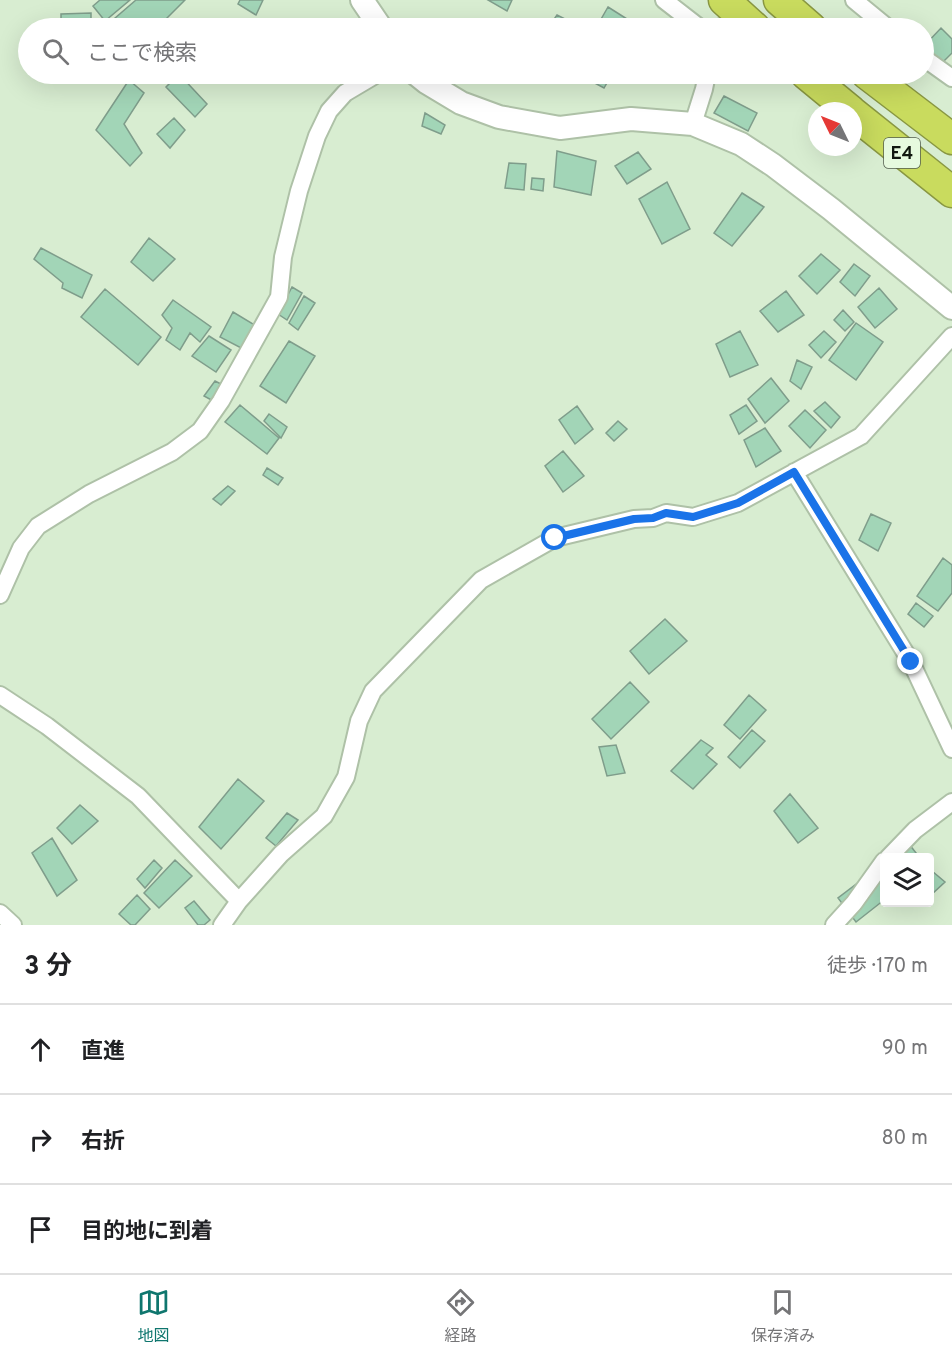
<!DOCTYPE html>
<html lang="ja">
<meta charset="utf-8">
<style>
:root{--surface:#fff;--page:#f2f2f2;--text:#202124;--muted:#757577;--line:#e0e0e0;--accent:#0f766e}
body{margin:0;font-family:Overpass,"Noto Sans JP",sans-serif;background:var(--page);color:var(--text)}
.controls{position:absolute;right:18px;bottom:18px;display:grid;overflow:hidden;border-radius:6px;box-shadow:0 6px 24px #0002}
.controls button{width:54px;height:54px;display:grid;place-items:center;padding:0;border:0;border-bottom:2px solid var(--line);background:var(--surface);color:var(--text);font:30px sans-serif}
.compass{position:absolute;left:808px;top:102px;width:54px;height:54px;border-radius:50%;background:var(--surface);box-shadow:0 6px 24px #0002;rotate:313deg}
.stop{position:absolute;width:18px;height:18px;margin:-14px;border:4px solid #1a73e8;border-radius:50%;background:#fff}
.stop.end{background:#1a73e8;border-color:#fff;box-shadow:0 2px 6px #0008}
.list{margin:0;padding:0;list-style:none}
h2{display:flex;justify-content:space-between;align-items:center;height:78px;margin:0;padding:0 24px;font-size:26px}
h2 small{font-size:20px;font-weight:400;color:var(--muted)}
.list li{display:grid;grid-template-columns:39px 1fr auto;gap:18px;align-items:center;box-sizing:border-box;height:90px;padding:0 24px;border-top:2px solid var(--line)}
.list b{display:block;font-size:22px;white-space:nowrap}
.list em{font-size:20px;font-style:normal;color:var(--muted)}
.icon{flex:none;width:33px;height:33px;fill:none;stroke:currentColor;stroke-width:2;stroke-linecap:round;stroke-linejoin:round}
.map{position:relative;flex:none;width:952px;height:925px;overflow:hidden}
.search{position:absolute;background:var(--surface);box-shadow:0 6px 24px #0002;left:18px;right:18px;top:18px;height:66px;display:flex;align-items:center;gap:15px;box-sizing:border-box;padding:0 21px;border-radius:33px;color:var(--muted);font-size:22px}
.sheet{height:348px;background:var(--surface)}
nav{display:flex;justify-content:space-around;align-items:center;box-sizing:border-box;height:84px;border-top:2px solid var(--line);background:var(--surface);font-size:16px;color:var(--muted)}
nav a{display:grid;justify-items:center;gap:3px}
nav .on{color:var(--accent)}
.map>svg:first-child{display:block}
</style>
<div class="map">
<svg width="952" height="925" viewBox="0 0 952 925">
<rect width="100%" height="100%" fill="#d8edd1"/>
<!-- building -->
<path fill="#a2d5b7" stroke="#7f9d8b" stroke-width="1.5" d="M 100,0 L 130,0 L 105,21 L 93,6 Z
M 136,0 L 185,0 L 157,28 L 146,28 L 137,21 L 130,28 L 111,28 L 107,25 Z
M 240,0 L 263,0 L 256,15 L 238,4 Z
M 488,0 L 512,0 L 507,11 Z
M 608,7 L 638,26 L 636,28 L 596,28 Z
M 91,13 L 91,28 L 61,28 L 61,14 Z
M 557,15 L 577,25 L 575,28 L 548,28 Z
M 941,28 L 952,39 L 952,53 L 941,64 L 924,46 Z
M 60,74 L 93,74 L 93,80 L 60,77 Z
M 179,74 L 207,104 L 195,117 L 166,87 Z
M 578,74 L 612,74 L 604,88 Z
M 129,80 L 144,93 L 124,124 L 142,153 L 130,166 L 96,130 Z
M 724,96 L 757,113 L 748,131 L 714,113 Z
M 425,113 L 445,125 L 441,134 L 422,126 Z
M 174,118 L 185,130 L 170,148 L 157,134 Z
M 557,151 L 596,161 L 591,195 L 554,187 Z
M 638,152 L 651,169 L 627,184 L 615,166 Z
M 509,163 L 526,164 L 524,190 L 505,188 Z
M 532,178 L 544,179 L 543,191 L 531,189 Z
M 667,182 L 690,229 L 662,244 L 639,199 Z
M 742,193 L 764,207 L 732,246 L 714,233 Z
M 149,238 L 175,259 L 153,281 L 131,262 Z
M 41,248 L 92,275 L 82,298 L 62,288 L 63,283 L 34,259 Z
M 821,254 L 840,270 L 817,294 L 799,276 Z
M 854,264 L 870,276 L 855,296 L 840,282 Z
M 292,287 L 302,293 L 287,320 L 278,314 Z
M 879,288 L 897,309 L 875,328 L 858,307 Z
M 105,289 L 161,337 L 138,365 L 81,317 Z
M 786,291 L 804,315 L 778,332 L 760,311 Z
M 304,296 L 315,303 L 298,330 L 289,323 Z
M 173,300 L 211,327 L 200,342 L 190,333 L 180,350 L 166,340 L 172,328 L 162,315 Z
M 843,310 L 854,322 L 845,331 L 834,320 Z
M 233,312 L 258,327 L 245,350 L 220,337 Z
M 856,323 L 883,342 L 856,380 L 829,360 Z
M 740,331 L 758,365 L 730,377 L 716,344 Z
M 824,331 L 836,342 L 821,358 L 809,345 Z
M 209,336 L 231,350 L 216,372 L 192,356 Z
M 289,341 L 315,356 L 286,403 L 260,386 Z
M 797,360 L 812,367 L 801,389 L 790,381 Z
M 771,378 L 789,401 L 765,423 L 748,399 Z
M 215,381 L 225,386 L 215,402 L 204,396 Z
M 825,402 L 840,417 L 831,428 L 814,411 Z
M 240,405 L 279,438 L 267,454 L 225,422 Z
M 746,405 L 757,421 L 739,434 L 730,415 Z
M 577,406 L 593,429 L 575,444 L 559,420 Z
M 805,410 L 826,430 L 810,448 L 789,426 Z
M 269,414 L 287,427 L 281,438 L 264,421 Z
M 618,421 L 627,429 L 614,441 L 606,433 Z
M 765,428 L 781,451 L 756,467 L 744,440 Z
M 563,451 L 584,476 L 563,492 L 545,466 Z
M 267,468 L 283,478 L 278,485 L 263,475 Z
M 228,486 L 235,491 L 221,505 L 213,499 Z
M 871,514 L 891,523 L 878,551 L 859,540 Z
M 943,558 L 952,565 L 952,593 L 938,611 L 917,596 Z
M 916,603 L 933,616 L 924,627 L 908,614 Z
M 665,619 L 687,641 L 649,674 L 630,651 Z
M 630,682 L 649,702 L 611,739 L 592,719 Z
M 749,695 L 766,710 L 740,739 L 724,725 Z
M 752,730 L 765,741 L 740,768 L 728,757 Z
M 701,740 L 713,748 L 706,755 L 717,764 L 693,789 L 671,771 Z
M 616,745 L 625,773 L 607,776 L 599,747 Z
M 238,779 L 264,801 L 221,849 L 199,827 Z
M 790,794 L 818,828 L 798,843 L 774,811 Z
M 80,805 L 98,821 L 72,844 L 57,828 Z
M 287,813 L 298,820 L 276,846 L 266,838 Z
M 52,838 L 77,880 L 57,896 L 32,853 Z
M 909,844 L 920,858 L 891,858 Z
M 154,860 L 162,868 L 145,888 L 137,879 Z
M 175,860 L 192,876 L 159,908 L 144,893 Z
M 884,863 L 884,900 L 856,922 L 838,898 Z
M 932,871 L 945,882 L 932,894 L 930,891 L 930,875 Z
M 137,895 L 150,909 L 135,925 L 131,925 L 119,914 Z
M 194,901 L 210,920 L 204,925 L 198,925 L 185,908 Z"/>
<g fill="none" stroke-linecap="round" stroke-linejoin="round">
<!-- street-tunnel -->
<path stroke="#bacdb4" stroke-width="16" stroke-dasharray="16 8" stroke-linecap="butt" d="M 719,28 L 740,4"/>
<defs>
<path id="street" d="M 664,0 L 700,28
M 854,0 L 888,28
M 924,58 L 952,78
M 693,124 L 704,89 L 707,74
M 794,472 L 911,662 L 952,749
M 0,595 L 21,548 L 38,526 L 89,494 L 172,452 L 200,431 L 221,401 L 279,297 L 283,257 L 299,191 L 317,136 L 329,111 L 345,93 L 377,74
M 0,695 L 47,726 L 138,796 L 239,901
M 888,858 L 915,830 L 952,802
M 0,913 L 13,925
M 222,925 L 239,901 L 281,854 L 324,816 L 346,777 L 359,721 L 373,691 L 481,580 L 555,538 L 634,519 L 653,518 L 666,513 L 693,517 L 738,503 L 861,436 L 952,336
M 834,925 L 854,903 L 884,861"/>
<path id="secondary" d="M 362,0 L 381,28
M 416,74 L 426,82 L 461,103 L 499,117 L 560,128 L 631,119 L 693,124 L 741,144 L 773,165 L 831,209 L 952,308"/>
<path id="highway" d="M 724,0 L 755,28
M 779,0 L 811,28
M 806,74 L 851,111
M 867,74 L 952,139
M 853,113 L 952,192"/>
</defs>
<!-- street casing -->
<use href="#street" stroke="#aec1a7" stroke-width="20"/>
<!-- secondary casing -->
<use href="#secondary" stroke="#aec1a7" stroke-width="26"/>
<!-- highway casing -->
<use href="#highway" stroke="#899742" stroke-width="33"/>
<!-- street -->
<use href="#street" stroke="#fff" stroke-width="16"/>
<!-- secondary -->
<use href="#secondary" stroke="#fff" stroke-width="22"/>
<!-- highway -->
<use href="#highway" stroke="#c9db5e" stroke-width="30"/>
</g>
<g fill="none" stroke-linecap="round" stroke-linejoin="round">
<!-- route -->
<path stroke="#1a73e8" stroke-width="8" d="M 555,538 L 634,519 L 653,518 L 666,513 L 693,517 L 738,503 L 794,472 L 911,662"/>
</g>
<g text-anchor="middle" stroke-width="5" stroke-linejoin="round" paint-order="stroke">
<!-- shield labels -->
<rect fill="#e6fade" stroke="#515c4d" stroke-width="1.5" x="884" y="138" width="36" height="30" rx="4.5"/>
<g font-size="18" font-weight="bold" fill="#11180f">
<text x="902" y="159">E4</text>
</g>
</g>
</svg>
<div class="controls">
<button><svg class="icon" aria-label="layers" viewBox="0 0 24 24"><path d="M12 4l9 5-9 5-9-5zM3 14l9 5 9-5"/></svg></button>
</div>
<svg class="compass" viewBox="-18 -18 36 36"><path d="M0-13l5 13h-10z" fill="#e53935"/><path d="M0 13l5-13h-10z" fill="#757577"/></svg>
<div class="stop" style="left:555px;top:538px"></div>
<div class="stop end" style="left:911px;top:662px"></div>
<div class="search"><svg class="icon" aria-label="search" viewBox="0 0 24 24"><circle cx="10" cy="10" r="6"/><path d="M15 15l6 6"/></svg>ここで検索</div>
</div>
<section class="sheet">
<h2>3 分<small>徒歩 · 170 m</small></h2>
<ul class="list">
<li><svg class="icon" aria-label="ahead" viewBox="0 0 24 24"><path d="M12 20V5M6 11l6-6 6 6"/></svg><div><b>直進</b></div><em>90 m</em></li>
<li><svg class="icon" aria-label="right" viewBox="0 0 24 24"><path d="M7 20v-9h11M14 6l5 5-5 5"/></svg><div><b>右折</b></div><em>80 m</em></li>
<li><svg class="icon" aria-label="arrive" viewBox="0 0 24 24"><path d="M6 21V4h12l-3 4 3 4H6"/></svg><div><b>目的地に到着</b></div></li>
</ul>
</section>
<nav>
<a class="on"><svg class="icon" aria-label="map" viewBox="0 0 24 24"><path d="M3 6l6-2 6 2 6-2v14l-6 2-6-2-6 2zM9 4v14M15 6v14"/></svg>地図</a>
<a><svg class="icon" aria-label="directions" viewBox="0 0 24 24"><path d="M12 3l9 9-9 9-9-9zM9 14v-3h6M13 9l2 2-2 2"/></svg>経路</a>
<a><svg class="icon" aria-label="saved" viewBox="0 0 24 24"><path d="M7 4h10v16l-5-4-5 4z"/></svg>保存済み</a>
</nav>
